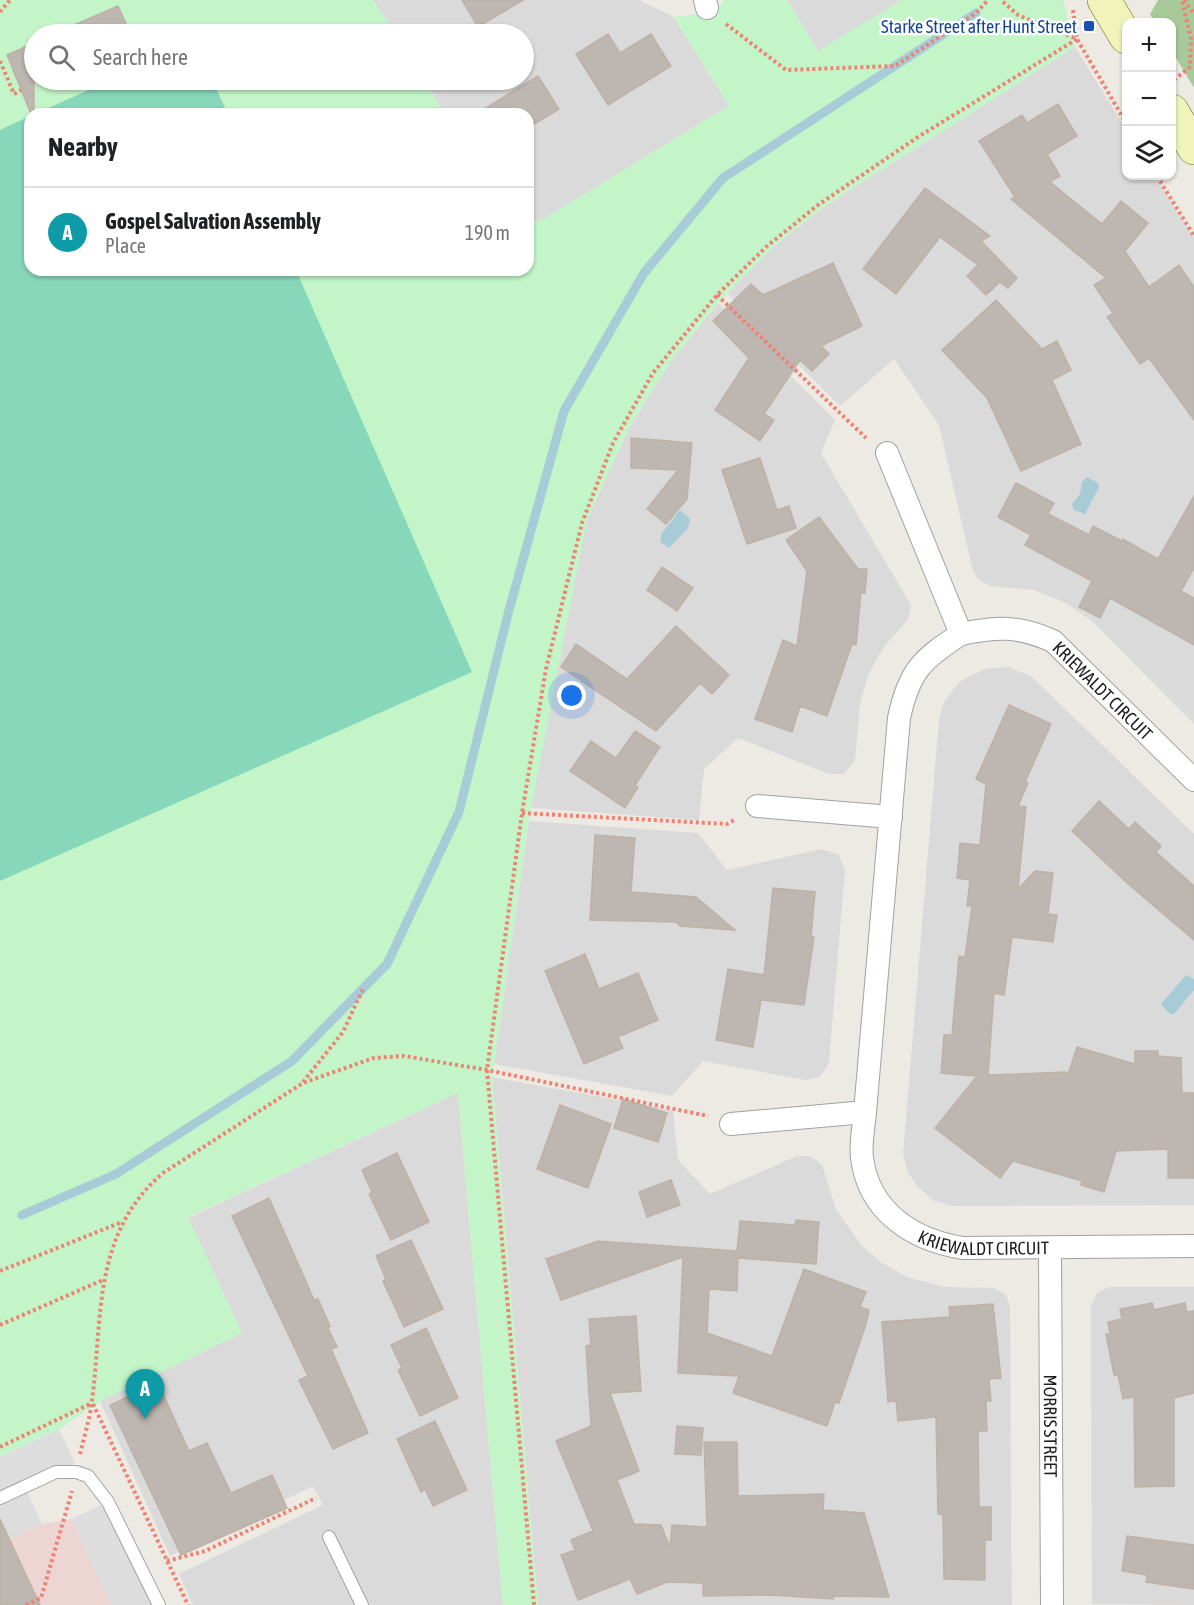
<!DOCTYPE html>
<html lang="en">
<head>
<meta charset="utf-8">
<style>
  :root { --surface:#fff; --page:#f6f6f6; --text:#202124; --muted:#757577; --line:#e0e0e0; --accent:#d93025 }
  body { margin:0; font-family:"Asap Condensed",sans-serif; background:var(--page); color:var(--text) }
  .controls { position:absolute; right:18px; top:18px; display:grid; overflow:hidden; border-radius:12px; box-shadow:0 2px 4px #0004 }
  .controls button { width:54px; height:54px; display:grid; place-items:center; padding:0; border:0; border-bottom:2px solid var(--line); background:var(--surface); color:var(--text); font:30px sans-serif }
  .you { position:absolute; left:572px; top:696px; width:21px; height:21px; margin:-15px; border:4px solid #fff; border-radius:50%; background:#1a73e8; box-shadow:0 0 0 9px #1a73e833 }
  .badge { display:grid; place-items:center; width:39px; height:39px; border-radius:50%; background:var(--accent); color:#fff; font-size:20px; font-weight:700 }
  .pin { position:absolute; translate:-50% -50px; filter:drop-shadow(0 2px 3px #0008) }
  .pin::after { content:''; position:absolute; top:32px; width:21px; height:18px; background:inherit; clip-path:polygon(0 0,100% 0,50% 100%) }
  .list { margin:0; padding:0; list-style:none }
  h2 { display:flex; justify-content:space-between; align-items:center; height:78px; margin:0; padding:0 24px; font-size:26px }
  h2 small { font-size:20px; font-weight:400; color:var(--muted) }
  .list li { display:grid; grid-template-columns:39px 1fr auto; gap:18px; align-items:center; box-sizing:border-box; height:90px; padding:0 24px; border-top:2px solid var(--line) }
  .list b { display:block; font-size:22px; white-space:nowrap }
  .list p { margin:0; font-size:20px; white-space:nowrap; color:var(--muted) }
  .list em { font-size:20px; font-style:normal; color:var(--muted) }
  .icon { flex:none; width:33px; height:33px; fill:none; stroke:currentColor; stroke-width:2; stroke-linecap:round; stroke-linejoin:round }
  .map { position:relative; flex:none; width:1194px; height:1605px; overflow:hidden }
  .search { position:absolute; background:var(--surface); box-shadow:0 2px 4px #0004; left:24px; top:24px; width:510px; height:66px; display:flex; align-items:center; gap:15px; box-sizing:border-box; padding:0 21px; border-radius:33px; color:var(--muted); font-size:22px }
  .panel { position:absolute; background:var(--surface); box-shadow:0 2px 4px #0004; left:24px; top:108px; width:510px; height:168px; border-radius:18px }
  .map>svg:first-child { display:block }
</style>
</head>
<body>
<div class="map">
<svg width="1194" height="1605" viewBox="0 0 1194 1605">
  <rect width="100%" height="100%" fill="#edeae4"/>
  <!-- residential -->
  <path fill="#dbdada" d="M373,0H639L674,17L729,106L542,220L528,223V114H445L423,80H524V34H395Z
    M787,0H902L818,52Z
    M1075,47L1126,129V176H1155L1194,238V724L1094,623L1068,604L1034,590L990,586L979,580L973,571L939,425L894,359L840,406L727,293L775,245L825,206Z
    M718,303L835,420L821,453L911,605L908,619L884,647L868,675L860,704L855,760L844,774H829L738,738L704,769L699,820L531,808L566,590L587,520L629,428L671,361Z
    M1008,667L1031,676L1194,834V1205L951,1206L933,1200L918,1187L908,1173L903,1154L939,719L944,702L960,681L984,669Z
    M529,821L698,833L727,870L822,849L839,855L845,870L829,1063L820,1077L806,1080L703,1061L672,1096L494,1064Z
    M492,1077L673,1110L678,1160L710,1194L797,1156H811L822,1165L836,1209L861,1245L882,1263L907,1277L945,1287L994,1288L1006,1295L1010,1307L1012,1605H538Z
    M458,1093L503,1605H193L179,1574L323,1505L313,1486L170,1556L100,1401L242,1333L188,1218Z
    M1109,1287H1194V1605L1092,1604L1091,1306L1097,1293Z"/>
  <!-- commercial -->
  <path fill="#edd5d4" d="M71,1519L111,1605H0V1544L42,1524Z"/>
  <!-- forest -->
  <path fill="#a8ca9b" d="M1158,0H1194V88L1172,51V22H1155L1150,14Z"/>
  <!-- park -->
  <path fill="#c3f5c8" d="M0,0H373L395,34H34V80H423L445,114H30V270H528V223L542,220L729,106L674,17L692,15L722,5L723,0H787L818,51L902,0H1063L1075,47L825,206L775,245L718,303L671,361L629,428L587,520L531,808L492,1077L538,1605H503L458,1093L188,1217L242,1333L101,1401L59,1429L0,1457Z"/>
  <!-- pitch -->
  <path fill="#87d7ba" d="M111,80H212L228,114H35Z
    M30,116V270H296L472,672L0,881V130Z"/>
  <!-- parking -->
  <path fill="#ddd" d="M59,1429L75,1463L25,1487L42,1524L0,1544V1457Z
    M108,1502L159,1605H111L71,1519Z"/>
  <!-- water -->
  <path fill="#a7ccd8" d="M1087,477L1098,483L1099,487L1085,514L1074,510L1072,504L1080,494L1082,482Z
    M680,510L690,519L688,528L669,548L660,542L662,533Z
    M1186,975L1194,979V990L1174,1014H1170L1161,1004Z"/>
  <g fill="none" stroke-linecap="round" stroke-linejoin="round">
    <!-- stream -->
    <path stroke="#a7ccd8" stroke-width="9" d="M22,1215L116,1174L292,1061L387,964L459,812L508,614L564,411L644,273L723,178L976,13"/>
  </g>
  <!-- building -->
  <path fill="#beb6b0" stroke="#beb2a7" stroke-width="1.5" d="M462,0H523L478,27Z
    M118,6L131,34H53Z
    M608,34L620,53L651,34L671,66L608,105L576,54Z
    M34,43V114H31L7,55Z
    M538,76L559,109L528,128V114H476Z
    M1058,104L1077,136L1047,154L1060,176L1050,182L1102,224L1121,201L1148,223L1125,251L1149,287L1179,265L1194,287V420L1149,358L1140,364L1107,317L1113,313L1094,285L1106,278L1011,199L1015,197L979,141L1022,115L1027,123Z
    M925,188L990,236L981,241L1017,278L1008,288L1000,282L986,295L967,276L978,265L940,237L896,294L863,269Z
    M833,263L862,326L821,346L829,354L812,371L800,360L764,414L774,420L760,441L715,410L749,358L713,321L751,284L763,295Z
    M996,300L1042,349L1057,341L1071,370L1052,380L1081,444L1021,471L987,398L942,350Z
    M631,438L692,443L687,499L666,524L647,509L678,470L631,468Z
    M760,458L777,510L789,506L796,528L747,544L722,470Z
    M1016,483L1054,503L1048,514L1089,535L1093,526L1122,541L1123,539L1158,559L1194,496V568L1181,591L1194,598V645L1110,598L1100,618L1079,607L1092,581L1025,545L1031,535L998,517Z
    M819,517L858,569H867L865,593H861L856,645L852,644L827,716L800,706L792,732L755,719L783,640L797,646L807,571L786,540Z
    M662,567L693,588L677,611L647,590Z
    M676,626L729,675L712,694L700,683L656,731L561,667L576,644L627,679Z
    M1009,705L1051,724L1025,782L1028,783L1018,806L1026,807L1018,889L1035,871L1053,873L1048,914L1057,915L1053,942L1012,937L1004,995L994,993L988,1075L1069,1072L1077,1047L1135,1064V1051H1158V1056L1181,1058L1182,1093H1194V1178H1168V1149L1116,1151L1104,1192L1081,1185L1082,1181L1013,1161L1000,1178L935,1128L977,1076L941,1073L944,1035H952L959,956L965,957L972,906H967L970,880L957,878L960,843L980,845L986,784L976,779Z
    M635,731L660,747L635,785L638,787L625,808L570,771L591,741L616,758Z
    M1099,801L1129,829L1135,822L1161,846L1156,852L1194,886V940L1127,883L1072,831Z
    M595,835L635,838L631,892L696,897L735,930L680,926L676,922L590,920Z
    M773,888L815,892L811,937H814L804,1005L761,1000L753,1047L716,1040L728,969L764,975Z
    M585,954L599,989L638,973L658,1020L618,1037L623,1048L584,1064L545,971Z
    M623,1099L667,1113L658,1142L614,1128Z
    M560,1105L611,1124L588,1188L537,1169Z
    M397,1153L429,1222L391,1240L369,1194L372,1192L362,1170Z
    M671,1180L680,1205L647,1217L639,1192Z
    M269,1198L314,1300L318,1299L330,1326L328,1328L337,1347L331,1349L368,1433L333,1449L299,1380L308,1376L232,1216Z
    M796,1220L819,1222L816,1264L738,1258L737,1291L709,1289L707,1333L772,1356L804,1269L866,1292L860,1307L869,1310L866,1324L839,1403L835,1402L827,1426L733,1393L739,1376L678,1373L683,1257L561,1300L546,1259L598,1241L737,1251L740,1221L795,1225Z
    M411,1240L443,1309L404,1327L383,1281L386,1279L376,1256Z
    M1152,1303L1154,1310L1185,1303L1187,1312L1194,1311V1393L1174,1398V1486L1135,1487L1134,1397L1123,1399L1118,1375H1114L1106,1334H1110L1108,1322L1122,1319L1120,1309Z
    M993,1304L1001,1378L989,1379L991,1401H986L987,1431H978L979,1507H991V1540H985V1580L944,1579L943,1515L938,1514L936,1417L898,1421L896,1401L888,1402L882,1322L950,1317L949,1307Z
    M636,1316L641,1391L610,1393L639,1471L617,1480L634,1524L661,1525L670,1547L672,1525L707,1527L704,1442H737L738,1496L824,1494L823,1510L864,1513L889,1597L833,1596V1599L771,1595L703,1596V1583L667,1582L637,1594L630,1579L578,1600L561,1555L575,1550L571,1540L593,1531L556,1441L591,1426L586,1346L590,1345L591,1348L589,1319Z
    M426,1328L458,1398L420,1416L398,1370L402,1368L391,1345Z
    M158,1383L189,1451L207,1443L231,1493L272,1475L287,1508L181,1555L110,1405Z
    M435,1421L467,1490L433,1506L425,1489L421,1492L397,1439Z
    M677,1426L703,1428L701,1455L675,1454Z
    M0,1519L40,1605H0Z
    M1127,1536L1194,1545V1589L1146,1582L1147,1575L1122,1571Z"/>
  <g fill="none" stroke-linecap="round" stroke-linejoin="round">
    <defs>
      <path id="lane" d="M0,1498L56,1472H76L88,1476L108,1502L159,1605
        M329,1537L362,1605"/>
      <g id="street">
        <path d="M705,0L707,8"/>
        <path id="s1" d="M887,453L961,634C999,626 1018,626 1053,641L1194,780"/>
        <path d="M757,806L891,817"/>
        <path id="s2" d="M865,1112C864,1126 860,1143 862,1158C869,1212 913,1240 963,1248L1194,1246"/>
        <path d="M731,1124L865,1112L899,718C909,671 922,659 961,634"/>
        <path id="s3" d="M1050,1248L1052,1605"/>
      </g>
      <path id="secondary" d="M1104,0L1126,37
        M1172,111L1194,148"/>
    </defs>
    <!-- lane casing -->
    <use href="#lane" stroke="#a1a1a1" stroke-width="14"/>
    <!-- street casing -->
    <use href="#street" stroke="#a1a1a1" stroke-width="24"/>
    <!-- secondary casing -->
    <use href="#secondary" stroke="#5e6b0d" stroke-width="34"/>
    <!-- path -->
    <path stroke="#ef8373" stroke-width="4" stroke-dasharray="3 3" stroke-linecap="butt" d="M1184,0L1194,14
      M1073,10L1077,39L1126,123
      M0,12L10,0
      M726,24L786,70L895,66L976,13L988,0
      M0,61L14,94L21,90
      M1174,80L1190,67L1191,39L1182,0
      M1157,176L1194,236
      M717,295L866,438
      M522,813L727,824L736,819
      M303,1082L343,1032L363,989
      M0,1271L122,1222
      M0,1325L103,1280
      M93,1404L188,1605
      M0,1447L92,1403
      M80,1454C84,1437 90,1418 92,1401C103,1316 92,1234 163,1173L303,1083L374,1058L404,1056L487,1070L708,1116
      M167,1561L205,1551L316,1498
      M26,1605L41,1598L72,1491
      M534,1605L487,1070L522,813L546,669L582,523L613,443L653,373L717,295L766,247L818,205L918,137L1077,39L1018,15L1001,0"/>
    <!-- lane -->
    <use href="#lane" stroke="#fff" stroke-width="12"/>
    <!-- street -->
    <use href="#street" stroke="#fff" stroke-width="22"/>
    <!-- secondary -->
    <use href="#secondary" stroke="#f0f4bb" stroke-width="33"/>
  </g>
  <!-- markers -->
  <rect fill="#1a4fb4" stroke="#fff" stroke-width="2" x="1083" y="20" width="12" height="12" rx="3"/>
  <g text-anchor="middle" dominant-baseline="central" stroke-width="5" stroke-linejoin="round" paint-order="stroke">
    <!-- transit labels -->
    <g font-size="18" fill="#164399" stroke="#fff" text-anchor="end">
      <text x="1077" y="26">Starke Street after Hunt Street</text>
    </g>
    <!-- street labels -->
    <g font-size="18" fill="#1d1d1d" stroke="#fff">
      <text stroke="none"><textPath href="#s1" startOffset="360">KRIEWALDT CIRCUIT</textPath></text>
      <text stroke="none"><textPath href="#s2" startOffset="212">KRIEWALDT CIRCUIT</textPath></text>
      <text stroke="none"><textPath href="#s3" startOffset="178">MORRIS STREET</textPath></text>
    </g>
  </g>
</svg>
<div class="controls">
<button>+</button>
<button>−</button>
<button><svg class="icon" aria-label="layers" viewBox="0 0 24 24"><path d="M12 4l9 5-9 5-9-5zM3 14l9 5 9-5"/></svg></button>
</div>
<div class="you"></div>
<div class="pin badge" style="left:145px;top:1419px;background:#0f9aa8">A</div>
<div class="search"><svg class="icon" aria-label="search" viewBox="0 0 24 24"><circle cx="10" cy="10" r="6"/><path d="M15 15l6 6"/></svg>Search here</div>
<section class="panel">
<h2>Nearby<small></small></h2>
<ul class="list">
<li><span class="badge" style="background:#0f9aa8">A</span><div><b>Gospel Salvation Assembly</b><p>Place</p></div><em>190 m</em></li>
</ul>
</section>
</div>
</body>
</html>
